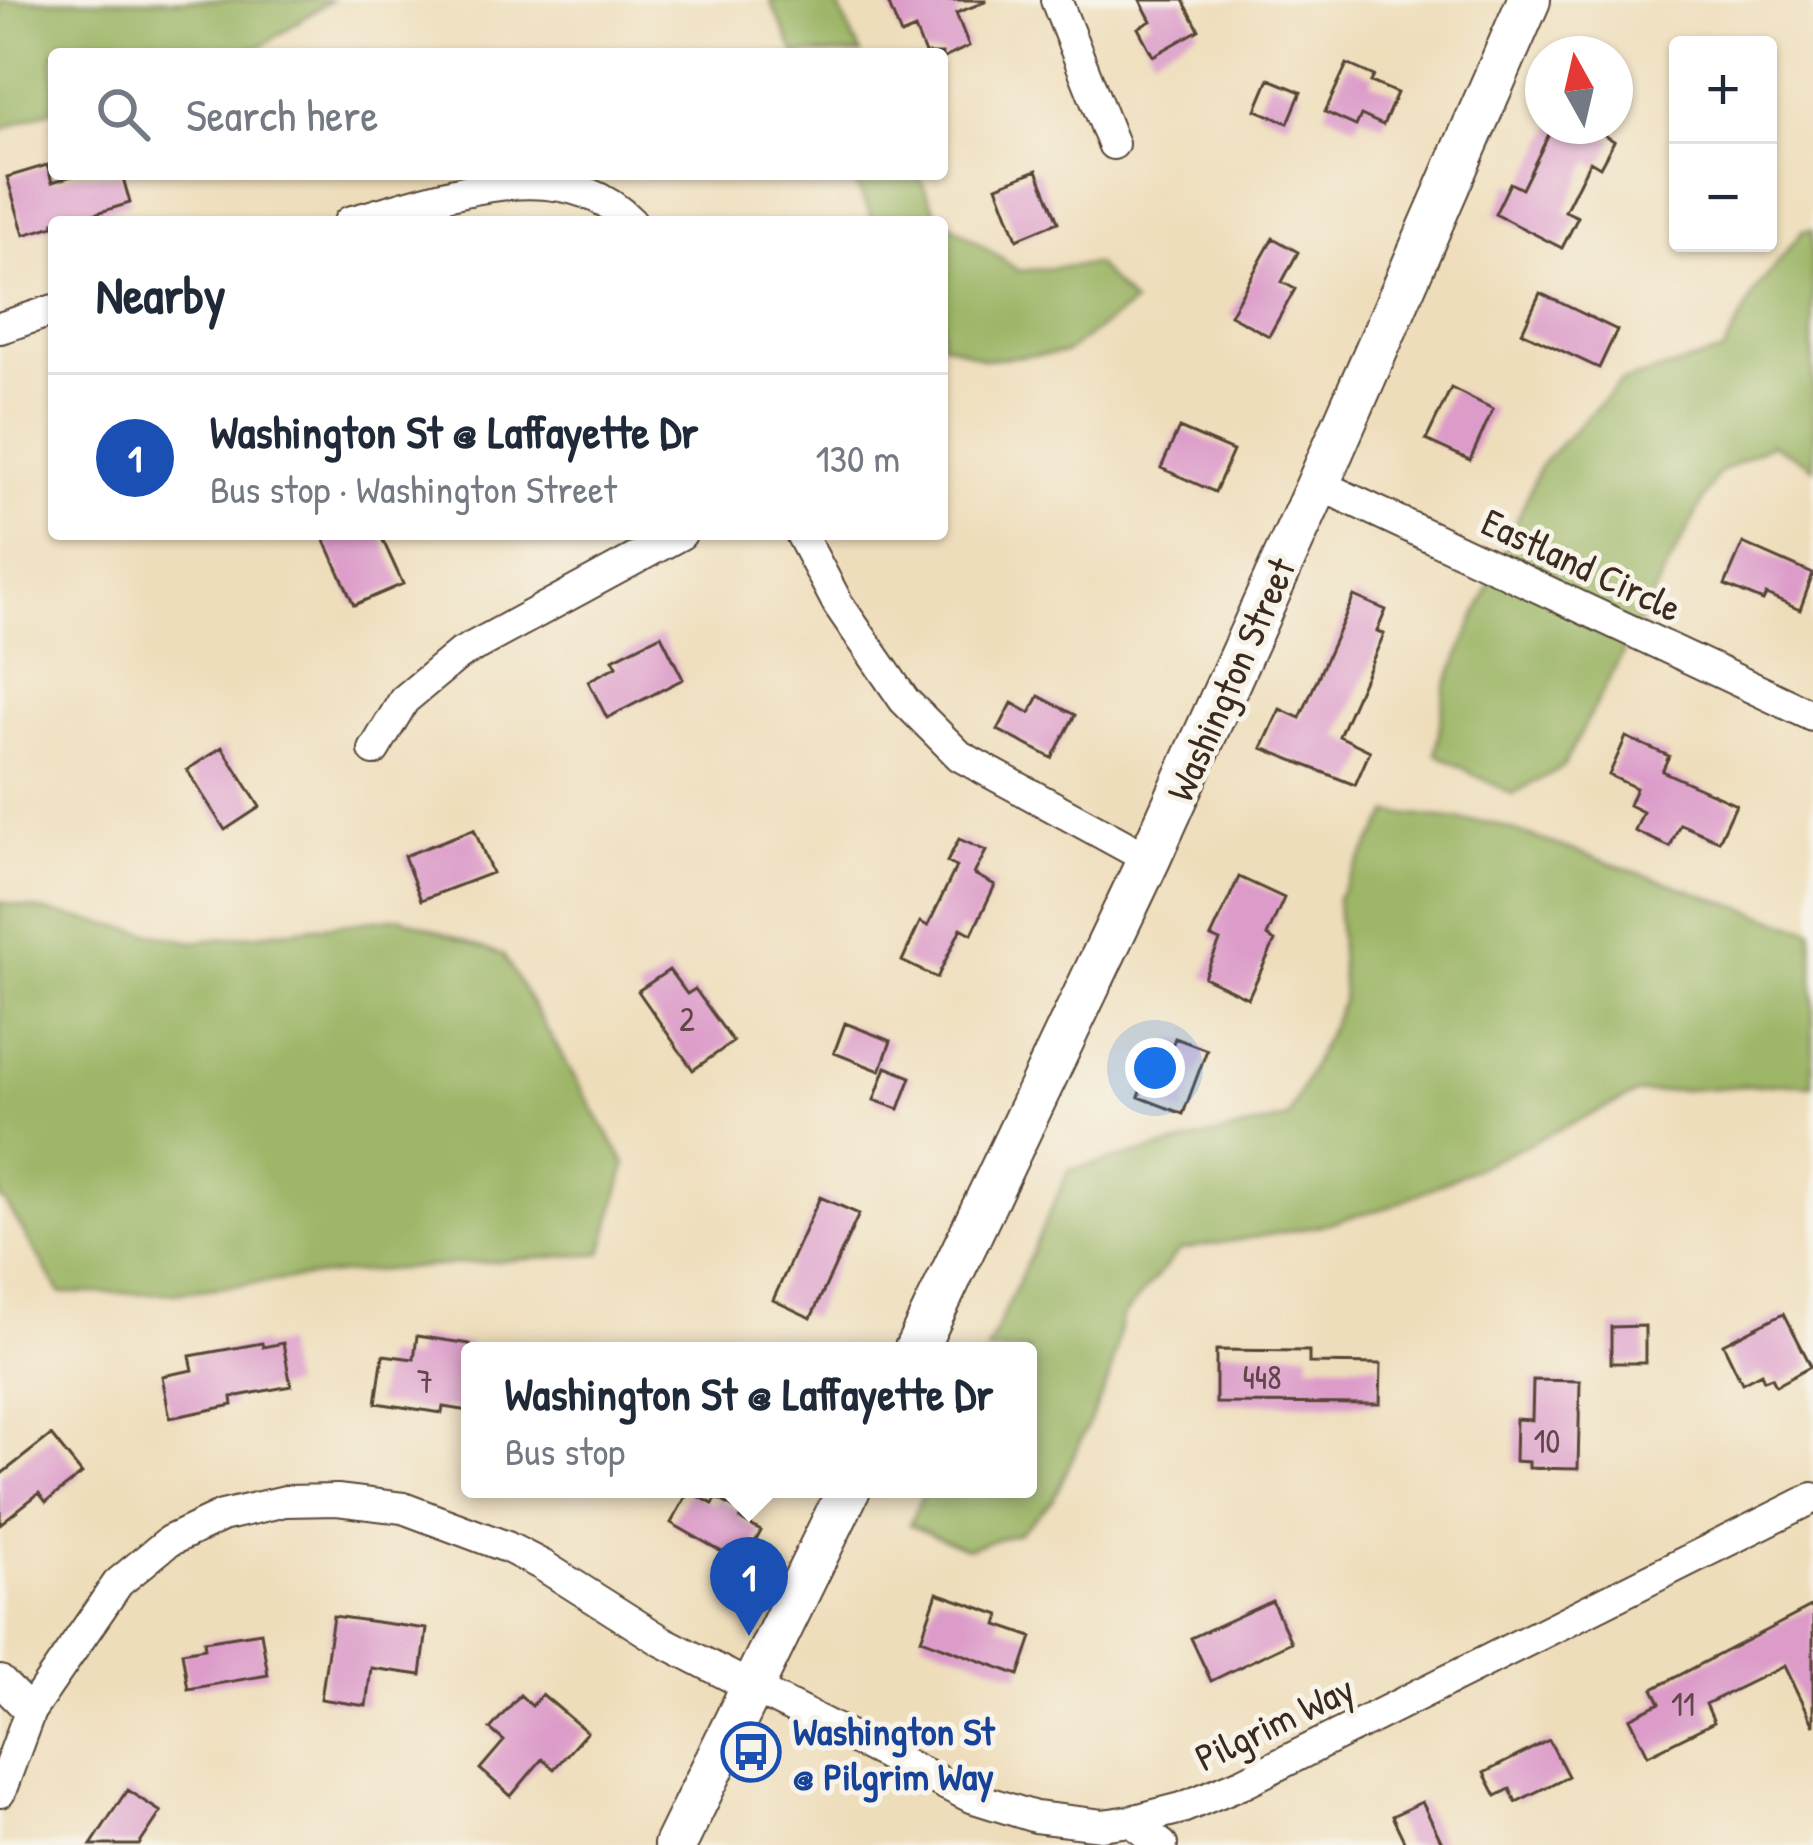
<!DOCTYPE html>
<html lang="en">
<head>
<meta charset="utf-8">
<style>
  :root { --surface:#fff; --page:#f2f2f3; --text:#1f2937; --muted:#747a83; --line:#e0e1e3; --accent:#0b8043 }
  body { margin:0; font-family:"Patrick Hand",sans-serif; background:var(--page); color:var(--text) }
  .controls { position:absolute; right:36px; top:36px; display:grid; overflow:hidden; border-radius:12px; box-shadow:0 3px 9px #0004 }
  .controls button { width:108px; height:108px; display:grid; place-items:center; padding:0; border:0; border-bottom:3px solid var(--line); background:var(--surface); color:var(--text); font:60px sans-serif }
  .compass { position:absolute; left:1525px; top:36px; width:108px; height:108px; border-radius:50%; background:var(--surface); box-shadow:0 3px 9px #0004; rotate:352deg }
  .you { position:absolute; left:1155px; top:1068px; width:42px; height:42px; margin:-30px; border:9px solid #fff; border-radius:50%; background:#1a73e8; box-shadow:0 0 0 18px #1a73e833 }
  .badge { display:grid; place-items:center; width:78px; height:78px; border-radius:50%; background:var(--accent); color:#fff; font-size:39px; font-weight:700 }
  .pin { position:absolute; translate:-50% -99px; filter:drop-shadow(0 3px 6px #0008) }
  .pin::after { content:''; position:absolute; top:63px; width:42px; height:36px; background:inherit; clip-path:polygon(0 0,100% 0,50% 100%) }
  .popup { position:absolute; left:461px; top:1342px; width:576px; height:156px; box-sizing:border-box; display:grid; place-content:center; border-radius:12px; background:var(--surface); filter:drop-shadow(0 3px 9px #0005); font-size:39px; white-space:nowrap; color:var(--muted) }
  .popup b { font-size:45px; color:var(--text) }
  .popup::after { content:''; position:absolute; left:50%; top:100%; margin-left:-24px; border:24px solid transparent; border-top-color:var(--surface) }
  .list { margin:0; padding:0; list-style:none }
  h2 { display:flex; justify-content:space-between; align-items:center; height:156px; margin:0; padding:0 48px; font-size:51px }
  h2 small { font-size:39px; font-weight:400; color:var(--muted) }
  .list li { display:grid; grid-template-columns:78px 1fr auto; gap:36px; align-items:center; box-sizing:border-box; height:168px; padding:0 48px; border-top:3px solid var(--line) }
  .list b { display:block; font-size:45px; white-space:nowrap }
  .list p { margin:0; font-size:39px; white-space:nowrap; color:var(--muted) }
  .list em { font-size:39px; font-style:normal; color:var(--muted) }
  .icon { flex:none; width:66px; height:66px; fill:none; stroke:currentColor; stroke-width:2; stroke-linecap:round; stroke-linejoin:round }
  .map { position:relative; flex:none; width:1813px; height:1845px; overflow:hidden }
  .search { position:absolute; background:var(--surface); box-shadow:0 3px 9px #0004; left:48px; top:48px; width:900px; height:132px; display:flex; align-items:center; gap:30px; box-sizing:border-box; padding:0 42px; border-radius:12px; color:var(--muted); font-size:45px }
  .panel { position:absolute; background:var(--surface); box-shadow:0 3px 9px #0004; left:48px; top:216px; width:900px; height:324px; border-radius:12px }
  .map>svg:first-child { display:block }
</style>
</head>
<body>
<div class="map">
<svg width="1813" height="1845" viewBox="0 0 1813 1845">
  <rect width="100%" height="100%" fill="#f7f3e8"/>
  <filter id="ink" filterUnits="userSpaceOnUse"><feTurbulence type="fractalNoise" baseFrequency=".00833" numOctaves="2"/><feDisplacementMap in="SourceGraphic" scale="24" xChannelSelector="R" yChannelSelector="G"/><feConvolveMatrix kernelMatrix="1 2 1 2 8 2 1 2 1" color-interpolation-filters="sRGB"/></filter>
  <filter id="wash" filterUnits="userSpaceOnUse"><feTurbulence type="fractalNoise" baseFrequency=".004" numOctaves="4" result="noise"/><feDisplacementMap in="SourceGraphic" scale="48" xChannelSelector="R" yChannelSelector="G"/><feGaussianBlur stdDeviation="2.7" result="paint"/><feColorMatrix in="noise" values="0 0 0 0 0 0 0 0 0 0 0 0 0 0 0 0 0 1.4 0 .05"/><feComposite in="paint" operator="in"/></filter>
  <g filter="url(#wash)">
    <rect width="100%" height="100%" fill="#eeddba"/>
    <!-- forest -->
    <path fill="#9db667" stroke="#6c7042" stroke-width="3" d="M0,0H331L263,45L232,54H54V109L0,130Z
      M770,0H835L861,54H795Z
      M851,174H918L937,215L1019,271L1095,264L1133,304L1065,353L984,359L942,342V222H874Z
      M1813,229V468L1771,444L1717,474L1563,767L1512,794L1436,754L1445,689L1541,464L1621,382L1723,352L1755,292L1803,230Z
      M1390,813L1492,823L1813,932V1086L1773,1084L1638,1093L1392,1206L1313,1227L1180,1250L1122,1317L1110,1377L1053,1500L1019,1533L966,1549L909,1525L925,1489H1028V1351H987L1069,1170L1288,1118L1343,1000L1337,898Z
      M0,902L193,942L400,917L503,955L626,1165L602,1253L333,1274L173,1293H60L6,1203L0,1199Z"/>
    <g id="blocks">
      <!-- building -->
      <path fill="#dc9bc9" d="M887,0H985V2L956,13L969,46L942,59V54H925L915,29L901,35Z
        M1140,0H1183L1199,30L1153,56L1138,28L1151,21Z
        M1347,64L1374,76L1371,82L1397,93L1383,125L1361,115L1356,126L1325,112Z
        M1269,79L1301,92L1288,123L1256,110Z
        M1553,126H1608L1604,135L1614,141L1600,167L1590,161L1565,211L1578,217L1562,248L1495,214L1510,183L1522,189Z
        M47,165L52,182L78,174H122L130,203L67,222H54V226L24,235L7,177Z
        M1037,170L1058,222L1017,239L997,186Z
        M1273,238L1298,252L1282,282L1295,289L1269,336L1230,315Z
        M1540,293L1617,330L1599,368L1522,332Z
        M1451,388L1493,409L1470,460L1426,440Z
        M1179,428L1233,451L1215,492L1161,468Z
        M322,534H380L403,584L354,605Z
        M1743,543L1813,574L1800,610L1766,595L1763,601L1725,585Z
        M1354,596L1386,610L1377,631L1384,634L1339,736L1370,751L1355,785L1262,748L1280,709L1300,718Z
        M661,635L683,679L607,718L588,681L617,666L613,659Z
        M1039,696L1075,715L1052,758L998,730L1012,703L1030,713Z
        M1626,737L1669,756L1662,771L1736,804L1719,841L1680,824L1670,847L1635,831L1643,812L1629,805L1636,788L1609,775Z
        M222,747L260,807L225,830L187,770Z
        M474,829L492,873L421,900L404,856Z
        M959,839L986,851L974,874L995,885L972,934L961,928L937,978L902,961L920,922L928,926L956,867L947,862Z
        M1239,877L1284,898L1267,936L1275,941L1248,998L1204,977L1220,941L1211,937Z
        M669,970L687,994L695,989L733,1042L693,1070L638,991Z
        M845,1023L891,1041L880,1071L834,1053Z
        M1175,1038L1207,1050L1183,1114L1139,1097L1155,1055L1167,1059Z
        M886,1067L911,1077L899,1109L874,1100Z
        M820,1197L859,1214L811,1318L773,1300Z
        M1784,1313L1811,1366L1776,1385L1772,1377L1764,1380L1761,1373L1742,1383L1723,1344Z
        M1645,1326V1363H1611V1327Z
        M417,1336L470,1344V1411L443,1407L442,1413L376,1403L383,1355L414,1359Z
        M262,1343L263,1347L283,1343L291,1386L232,1397L233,1405L170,1418L162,1376L193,1370L190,1356Z
        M1216,1350L1309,1351V1363L1381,1364L1380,1404L1216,1403Z
        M1533,1380L1580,1381L1578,1469L1529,1468V1462L1515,1461L1516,1419L1532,1420Z
        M51,1435L82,1474L46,1502L39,1493L0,1524V1475Z
        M689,1491L713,1504L717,1498L743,1513L740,1519L761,1531L743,1564L671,1523Z
        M937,1593L1000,1615L997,1625L1032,1637L1019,1675L921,1639Z
        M1272,1601L1291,1642L1211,1681L1191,1638Z
        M1813,1606V1726L1784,1666L1706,1704L1714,1722L1648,1755L1630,1718L1660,1703L1653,1689Z
        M333,1616L427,1629L421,1675L371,1668L366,1706L321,1699Z
        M261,1632L268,1675L188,1689L182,1652L205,1648L204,1641Z
        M542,1694L587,1732L554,1769L542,1759L511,1796L480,1769L504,1741L490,1729L520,1695L532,1706Z
        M1549,1740L1568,1776L1516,1802L1510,1789L1496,1796L1484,1773Z
        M127,1790L161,1812L139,1845H91Z
        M1422,1802L1443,1845H1406L1392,1816Z"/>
    </g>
  </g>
  <g filter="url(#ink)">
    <use href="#blocks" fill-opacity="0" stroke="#564535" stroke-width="3"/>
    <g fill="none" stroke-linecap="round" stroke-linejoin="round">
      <defs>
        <path id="minor" d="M1056,0L1113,144
          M349,222C435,200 558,147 631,222
          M0,328L54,310
          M1318,484L1813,716
          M801,534L838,604L904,700L960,756L1149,859
          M374,750L404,700L458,655L681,534
          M0,1681L30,1711
          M0,1792L30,1711L118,1583L169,1541L222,1516L285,1501L337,1500L403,1508L507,1547L542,1565L662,1641L751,1687L971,1797L1035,1817L1102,1825L1131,1821L1182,1808L1244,1782L1813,1498
          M1131,1821L1162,1845"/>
        <path id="secondary" d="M915,1351L1149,859L1318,484L1529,0
          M675,1845L849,1489"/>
      </defs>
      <!-- minor casing -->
      <use href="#minor" stroke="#564535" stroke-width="34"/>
      <!-- secondary casing -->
      <use href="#secondary" stroke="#564535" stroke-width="46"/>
      <!-- minor -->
      <use href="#minor" stroke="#fff" stroke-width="30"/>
      <!-- secondary -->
      <use href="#secondary" stroke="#fff" stroke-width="42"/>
    </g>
  </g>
  <!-- icons -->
  <defs>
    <symbol id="bus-ring" viewBox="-11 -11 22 22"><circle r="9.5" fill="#f7f3e8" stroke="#1a4fb4" stroke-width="1.5"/><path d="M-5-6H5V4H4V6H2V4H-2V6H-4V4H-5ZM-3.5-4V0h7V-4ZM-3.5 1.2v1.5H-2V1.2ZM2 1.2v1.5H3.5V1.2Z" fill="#1a4fb4"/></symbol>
  </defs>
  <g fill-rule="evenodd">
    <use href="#bus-ring" x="718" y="1719" width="66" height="66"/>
  </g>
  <g text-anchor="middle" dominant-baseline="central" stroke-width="10" stroke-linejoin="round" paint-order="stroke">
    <!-- number labels -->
    <g font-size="33" fill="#634649">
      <text x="687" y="1019">2</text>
      <text x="1262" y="1377">448</text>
      <text x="425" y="1381">7</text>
      <text x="1547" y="1441">10</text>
      <text x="1683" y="1704">11</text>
    </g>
    <!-- street labels -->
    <g font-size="39" fill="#3b2a1e" stroke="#f7f3e8">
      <text transform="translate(1582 564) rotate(25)">Eastland Circle</text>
      <text transform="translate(1230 679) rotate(-66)">Washington Street</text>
      <text transform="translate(1274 1722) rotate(-26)">Pilgrim Way</text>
    </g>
    <!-- transit labels -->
    <g font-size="39" font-weight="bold" fill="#164399" stroke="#f7f3e8" text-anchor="start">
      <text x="793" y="1730">Washington St<tspan x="793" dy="45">@ Pilgrim Way</tspan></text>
    </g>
  </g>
</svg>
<div class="controls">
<button>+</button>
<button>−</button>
</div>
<svg class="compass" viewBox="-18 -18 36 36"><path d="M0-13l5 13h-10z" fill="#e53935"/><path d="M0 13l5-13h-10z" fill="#747a83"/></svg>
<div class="you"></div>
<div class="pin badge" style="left:749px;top:1636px;background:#1a4fb4">1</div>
<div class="popup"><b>Washington St @ Laffayette Dr</b>Bus stop</div>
<div class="search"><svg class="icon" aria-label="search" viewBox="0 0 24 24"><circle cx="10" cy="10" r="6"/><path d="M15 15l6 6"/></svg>Search here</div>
<section class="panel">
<h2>Nearby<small></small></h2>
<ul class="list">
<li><span class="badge" style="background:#1a4fb4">1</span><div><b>Washington St @ Laffayette Dr</b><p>Bus stop · Washington Street</p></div><em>130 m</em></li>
</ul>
</section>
</div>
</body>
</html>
